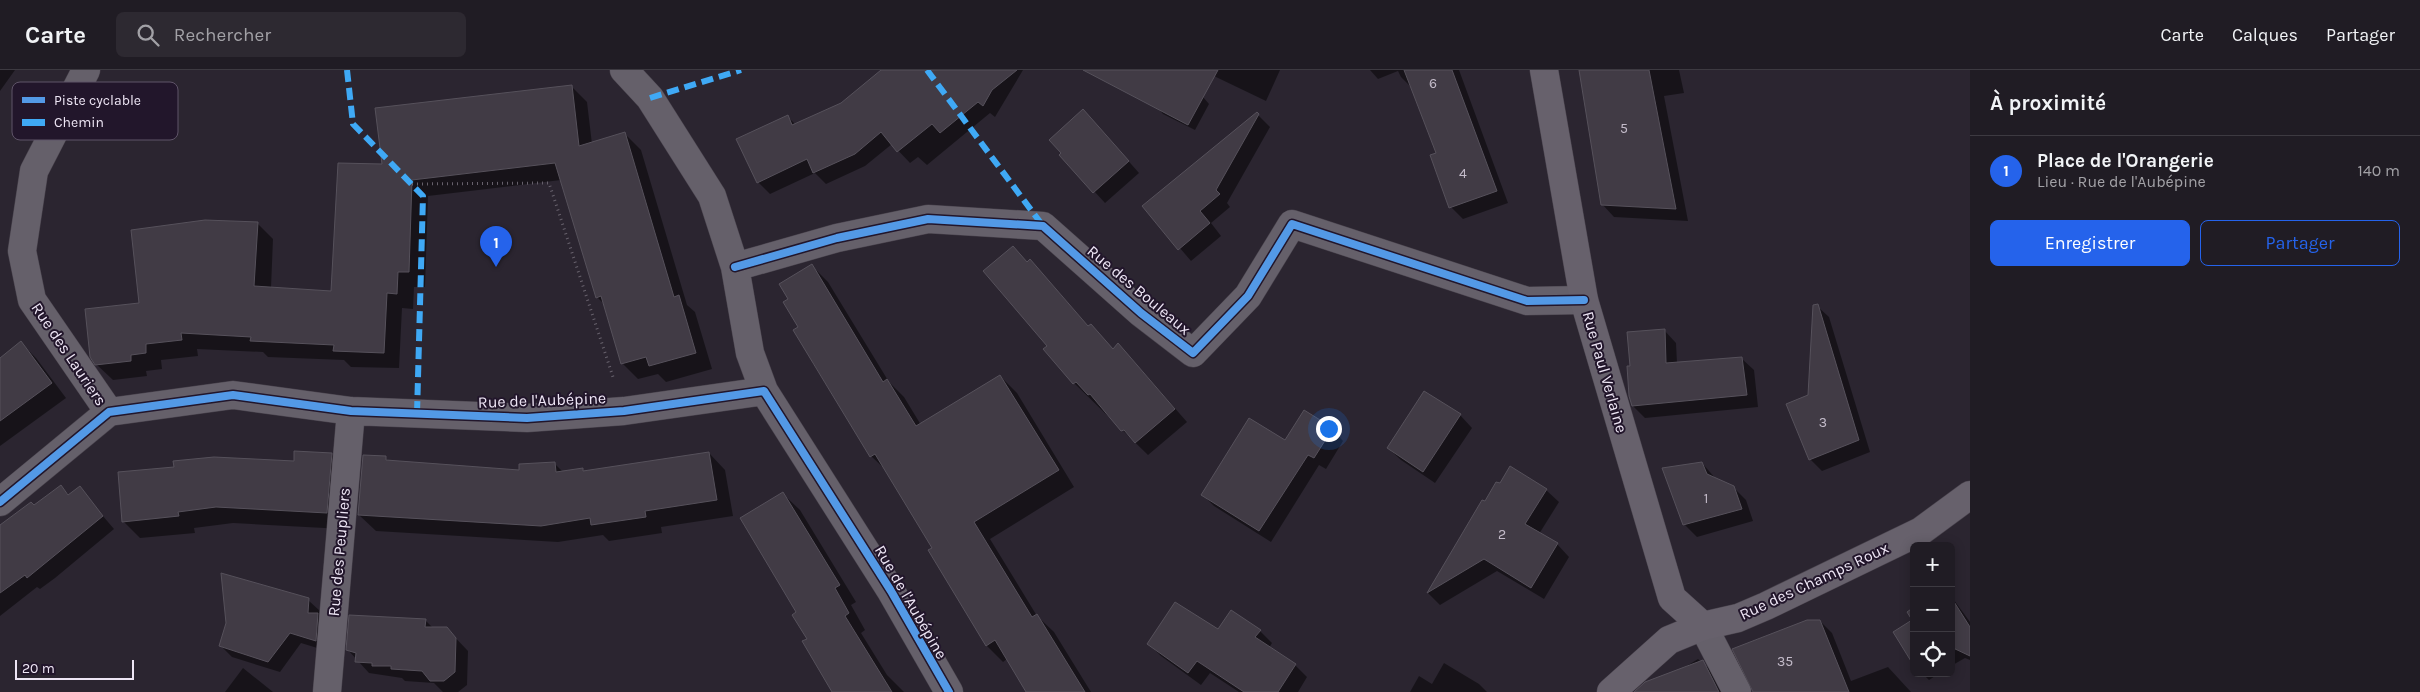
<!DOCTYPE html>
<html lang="fr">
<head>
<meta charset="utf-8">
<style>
  :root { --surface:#201c24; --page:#2d2931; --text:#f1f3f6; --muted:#a2a1a6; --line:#3d3a41; --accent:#2563eb }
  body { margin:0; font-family:Karla,sans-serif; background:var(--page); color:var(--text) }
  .controls { position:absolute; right:15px; bottom:15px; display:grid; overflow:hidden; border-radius:8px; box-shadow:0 2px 12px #0003 }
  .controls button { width:45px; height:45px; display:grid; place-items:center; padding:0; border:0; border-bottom:1px solid var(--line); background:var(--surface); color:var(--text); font:25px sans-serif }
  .scale { position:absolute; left:15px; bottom:12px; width:119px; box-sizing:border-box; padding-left:5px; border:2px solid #eee6f5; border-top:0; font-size:14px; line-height:18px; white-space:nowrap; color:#eee6f5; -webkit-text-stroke:4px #22162b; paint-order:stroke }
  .you { position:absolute; left:1328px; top:358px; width:18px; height:18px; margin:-12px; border:4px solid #fff; border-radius:50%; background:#1a73e8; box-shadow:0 0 0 8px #1a73e833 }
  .badge { display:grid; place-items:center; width:32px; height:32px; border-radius:50%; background:var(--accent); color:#fff; font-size:16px; font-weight:700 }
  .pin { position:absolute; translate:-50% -41px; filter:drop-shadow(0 1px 2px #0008) }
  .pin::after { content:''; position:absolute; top:26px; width:18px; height:15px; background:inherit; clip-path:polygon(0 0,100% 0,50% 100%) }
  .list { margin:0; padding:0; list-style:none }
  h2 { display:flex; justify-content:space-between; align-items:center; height:65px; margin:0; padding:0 20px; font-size:21px }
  h2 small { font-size:16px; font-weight:400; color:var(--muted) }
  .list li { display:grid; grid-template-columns:32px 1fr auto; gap:15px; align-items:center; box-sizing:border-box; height:70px; padding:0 20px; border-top:1px solid var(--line) }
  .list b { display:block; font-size:19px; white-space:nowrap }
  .list p { margin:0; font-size:16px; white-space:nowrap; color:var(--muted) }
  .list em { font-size:16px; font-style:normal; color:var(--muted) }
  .actions { display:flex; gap:10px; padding:15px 20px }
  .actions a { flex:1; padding:11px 0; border:1px solid var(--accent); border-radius:8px; text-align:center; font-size:18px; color:var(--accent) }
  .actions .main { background:var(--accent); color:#fff }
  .icon { flex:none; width:28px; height:28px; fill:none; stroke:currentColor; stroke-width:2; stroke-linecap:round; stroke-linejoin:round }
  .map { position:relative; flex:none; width:1970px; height:622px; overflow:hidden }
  header { display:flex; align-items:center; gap:30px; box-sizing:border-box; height:70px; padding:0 25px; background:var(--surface); border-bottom:1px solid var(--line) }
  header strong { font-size:24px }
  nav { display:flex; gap:28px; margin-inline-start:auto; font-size:18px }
  .search { width:350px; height:45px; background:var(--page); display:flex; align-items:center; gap:12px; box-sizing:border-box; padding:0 18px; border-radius:8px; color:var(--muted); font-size:19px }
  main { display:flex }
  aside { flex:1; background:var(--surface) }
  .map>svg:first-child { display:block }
</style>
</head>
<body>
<header>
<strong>Carte</strong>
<div class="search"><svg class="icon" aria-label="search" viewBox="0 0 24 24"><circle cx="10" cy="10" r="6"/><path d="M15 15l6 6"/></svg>Rechercher</div>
<nav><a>Carte</a><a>Calques</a><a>Partager</a></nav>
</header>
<main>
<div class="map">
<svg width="1970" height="622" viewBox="0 0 1970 622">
  <rect width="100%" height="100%" fill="#2b2530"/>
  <!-- shadow -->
  <path fill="#0007" d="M0,0H15L0,21Z
    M883,0H1023L995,47L990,43L927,95L918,87L910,93L892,74L865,96L826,114L815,103L770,124L758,112L787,46L795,54L842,34Z
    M1208,0H1280L1266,31L1216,7Z
    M1370,0H1459L1508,133L1463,149L1451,137L1437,83L1413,19L1401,7L1398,1L1378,9Z
    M1580,0H1679L1684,23L1664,26L1688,151L1614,147L1602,134Z
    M571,16L587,32L592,74L625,64L641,80L687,235L695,242L712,299L666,312L658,304L638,309L622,293L605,235L597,227L561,110L428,126L425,217H414L413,239L402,238L399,298L351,297L344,290L268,287L263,282L197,279L198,286L161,290L162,299L146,301L147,306L113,310L96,294L141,234L257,153L273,169L271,218L332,222L384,96Z
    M1203,27L1209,34L1195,60L1163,44L1157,37Z
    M1257,44L1270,57L1227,133L1230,137L1211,153L1221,166L1191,191L1144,136Z
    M1094,52L1139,103L1105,133L1061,85Z
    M1028,193L1042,203L1089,257L1091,255L1113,280L1130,287L1187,352L1148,385L1074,313L1049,276Z
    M812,196L828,212L889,312L904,327L921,355L1000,306L1017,323L1074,417L990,469L1037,546L1054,562L1091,622H1028L1007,589L1003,592L986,575L933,478L888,402L871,386L812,292L814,291L790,229Z
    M1817,236L1829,247L1870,382L1822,401L1810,389Z
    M1664,260L1676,273L1677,293L1741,288L1754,300L1758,337L1645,348L1633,336Z
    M21,273L36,288L66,328L0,376V289Z
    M1460,345L1472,358L1435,413L1401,390L1388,378Z
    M1332,359L1343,371L1326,399L1319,395L1271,472L1214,436L1202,424L1286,372Z
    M709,383L725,400L733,446L661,457L662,463L609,471L603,465L558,472L376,461L359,445L385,388L389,391L520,401L554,393L563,402L582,399L585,402Z
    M331,384L348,401L343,459L233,453L194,458L195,463L140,468L123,451L295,392Z
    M1702,393L1716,409L1733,417L1746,430L1753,451L1697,467L1684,454Z
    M1501,415L1546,420L1559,432L1539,464L1557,474L1569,487L1544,529L1497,501L1440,535L1428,523L1483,432L1486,433Z
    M61,417L69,425L79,418L114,459L55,508L40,519L37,517L0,546V463Z
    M783,424L800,440L856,532L851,535L865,560L861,563L887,605L904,622H835L798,543Z
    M1951,526L1970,552V590L1965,588L1951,596Z
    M308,530L320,541L319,547L329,556L327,581L301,573L280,602L232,587L220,575Z
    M425,550L433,558L447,559L468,581L467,615L458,622H443L434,613L405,611L402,608L369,603L348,580Z
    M1820,551L1832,563L1851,611L1888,597L1911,622H1766Z
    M1219,560L1260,561L1272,573L1269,578L1295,595L1307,607L1298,622H1239L1210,603L1201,615L1161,586L1149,574Z
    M1698,589L1713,602L1723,622H1645Z
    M1444,593L1479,614L1487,622H1410L1419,606L1432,614Z
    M243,598L273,622H225Z
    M1922,603H1940L1929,610Z"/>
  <!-- building -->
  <path fill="#413b45" stroke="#56515b" d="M881,0H1017L992,20L983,36L978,32L940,63L932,54L897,82L881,62L855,84L813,103L807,89L757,113L736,69L788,45L792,55L841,33Z
    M1083,0H1218L1188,55Z
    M1404,0H1452L1497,121L1449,138L1430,85L1436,83Z
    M1579,0H1649L1676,139L1601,135Z
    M572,15L579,76L625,62L674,227L679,225L696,283L649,296L646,287L621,294L601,226L596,228L555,93L412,110L409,202H398L397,224L387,223L384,283L333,281L334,275L250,271L251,267L181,263L182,270L146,274V283L131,285V291L95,295L90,287L85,239L139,233L131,160L205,150L258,152L254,216L331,221L338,93L382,94L375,38Z
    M1083,39L1129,91L1093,123L1059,85L1061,83L1049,70Z
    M1257,42L1259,44L1216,120L1220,124L1200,141L1210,153L1178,180L1142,136Z
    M1013,176L1027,192L1030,189L1088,256L1091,254L1113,279L1118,273L1175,339L1135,373L1124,360L1121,361L1090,324L1088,325L1076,312L1073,314L1043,279L1047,276L983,201Z
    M812,194L883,312L887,309L916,356L1000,305L1059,400L974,452L1032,547L1037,544L1085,622H1026L995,570L986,576L928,480L932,478L875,384L870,387L793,260L798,257L783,232L788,229L779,214Z
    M1818,234L1859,370L1809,390L1786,334L1808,325L1813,235Z
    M1665,259L1666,293L1742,287L1747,325L1632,336L1629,326L1627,296H1630L1627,262Z
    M21,271L52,313L0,351V288Z
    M1424,321L1461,344L1423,402L1387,378Z
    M1304,340L1333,358L1314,388L1308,385L1259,461L1201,425L1249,348L1285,370Z
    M294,381L332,383L327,443L216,437L178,442L179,446L122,452L118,402L174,397L173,391L214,387L294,391Z
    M709,382L717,430L645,441L646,447L591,455L590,448L541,456L358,445L363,385L386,386V390L519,400V394L555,392L556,402L583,398V401Z
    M1702,392L1707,404L1734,416L1742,439L1683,455L1662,398Z
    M1510,396L1547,419L1525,454L1558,473L1531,518L1484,489L1427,523L1482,430L1485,431L1496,412L1500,413Z
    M61,415L68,425L80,416L103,446L27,508L25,505L0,523V455L31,432L34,435Z
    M783,422L840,515L835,518L849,543L845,546L892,622H832L802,571L807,569L792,545L796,542L740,448Z
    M221,503L309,528L308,543H318L316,571L290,563L268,592L219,576L226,553Z
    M1951,527L1970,557V586L1951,577Z
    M1175,532L1218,559L1231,540L1261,560L1255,567L1296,594L1278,622H1244L1197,591L1188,603L1147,574Z
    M1914,537V596L1893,562L1912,550L1907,542Z
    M349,545L426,549L425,557H447L456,568L455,602L444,611H430L422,601L391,599V596H372V593L355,592L356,583L346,580Z
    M1807,550H1820L1849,622H1753L1732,579Z
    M1703,590L1719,622H1634L1645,612Z"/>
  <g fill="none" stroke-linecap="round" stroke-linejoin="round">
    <defs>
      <path id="street" d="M86,0L34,101L22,181L32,230L109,342
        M624,0L650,28L712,126L735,197L750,283L764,321
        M735,197L837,168L928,149L1043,156L1141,243L1193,283L1248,226L1292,154L1527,231L1584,230
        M0,432L109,342L233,325L351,341L527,348L624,341L764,321L891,521L949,622
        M1703,556L1737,622
        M327,622L351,341"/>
      <path id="secondary" d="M1544,0L1584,230L1672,528L1703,556
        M1611,622L1669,570L1703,556L1738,548L1766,536L1921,461L1970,425"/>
    </defs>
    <!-- street casing -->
    <use href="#street" stroke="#48424c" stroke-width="29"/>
    <!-- secondary casing -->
    <use href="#secondary" stroke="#48424c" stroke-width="29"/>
    <!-- path -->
    <path stroke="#67616c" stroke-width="3" stroke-dasharray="1 4" stroke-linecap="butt" d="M412,114L549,113L613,307"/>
    <!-- street -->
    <use href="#street" stroke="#65606a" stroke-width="28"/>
    <!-- secondary -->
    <use href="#secondary" stroke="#67616c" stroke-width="28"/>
    <!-- quiet -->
    <path stroke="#3fa9f5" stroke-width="6" stroke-dasharray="12 6" stroke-linecap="butt" d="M347,0L353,54L423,126L417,344
      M927,0L1043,156
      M650,28L741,0"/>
    <defs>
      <path id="cycleway" d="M735,197L837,168L928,149L1043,156L1141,243L1193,283L1248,226L1292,154L1527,231L1584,230
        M0,432L109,342L233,325L351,341L527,348L624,341L764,321L891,521L949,622"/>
    </defs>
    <!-- cycleway casing -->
    <use href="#cycleway" stroke="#22162b" stroke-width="11"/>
    <!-- cycleway -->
    <use href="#cycleway" stroke="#5399e6" stroke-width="8"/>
  </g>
  <g text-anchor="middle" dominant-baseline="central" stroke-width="4" stroke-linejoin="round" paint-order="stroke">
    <!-- number labels -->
    <g font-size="14" fill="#c3bbc9">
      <text x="1433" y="13">6</text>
      <text x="1624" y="58">5</text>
      <text x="1463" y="103">4</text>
      <text x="1823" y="352">3</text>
      <text x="1706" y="428">1</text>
      <text x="1502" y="464">2</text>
      <text x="1785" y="591">35</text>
    </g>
    <!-- street labels -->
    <g font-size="16" fill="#eee6f5" stroke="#22162b">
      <text transform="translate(1139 220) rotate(40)">Rue des Bouleaux</text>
      <text transform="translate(69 284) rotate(56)">Rue des Lauriers</text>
      <text transform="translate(1605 302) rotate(74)">Rue Paul Verlaine</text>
      <text transform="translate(542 330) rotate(-2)">Rue de l'Aubépine</text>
      <text transform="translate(339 482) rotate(-85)">Rue des Peupliers</text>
      <text transform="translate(1814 511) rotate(-25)">Rue des Champs Roux</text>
      <text transform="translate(911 532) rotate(60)">Rue de l'Aubépine</text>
    </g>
  </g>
  <!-- legend -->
  <rect x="12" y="12" width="166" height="58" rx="8" fill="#22162b" stroke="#5f5468" stroke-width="1"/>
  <rect x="22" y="27" width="23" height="6" fill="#5399e6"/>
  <rect x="22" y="49" width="23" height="7" fill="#3fa9f5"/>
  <g font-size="14" fill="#eee6f5">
    <text x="54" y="35">Piste cyclable</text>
    <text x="54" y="57">Chemin</text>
  </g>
</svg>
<div class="controls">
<button>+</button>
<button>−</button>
<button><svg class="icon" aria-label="locate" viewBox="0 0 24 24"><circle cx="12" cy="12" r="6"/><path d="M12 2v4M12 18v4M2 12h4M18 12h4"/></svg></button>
</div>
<div class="scale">20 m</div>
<div class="you"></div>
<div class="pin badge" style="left:496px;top:197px">1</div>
</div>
<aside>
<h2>À proximité<small></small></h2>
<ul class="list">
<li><span class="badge">1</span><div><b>Place de l'Orangerie</b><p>Lieu · Rue de l'Aubépine</p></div><em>140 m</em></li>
</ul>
<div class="actions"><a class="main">Enregistrer</a><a>Partager</a></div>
</aside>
</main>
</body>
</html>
